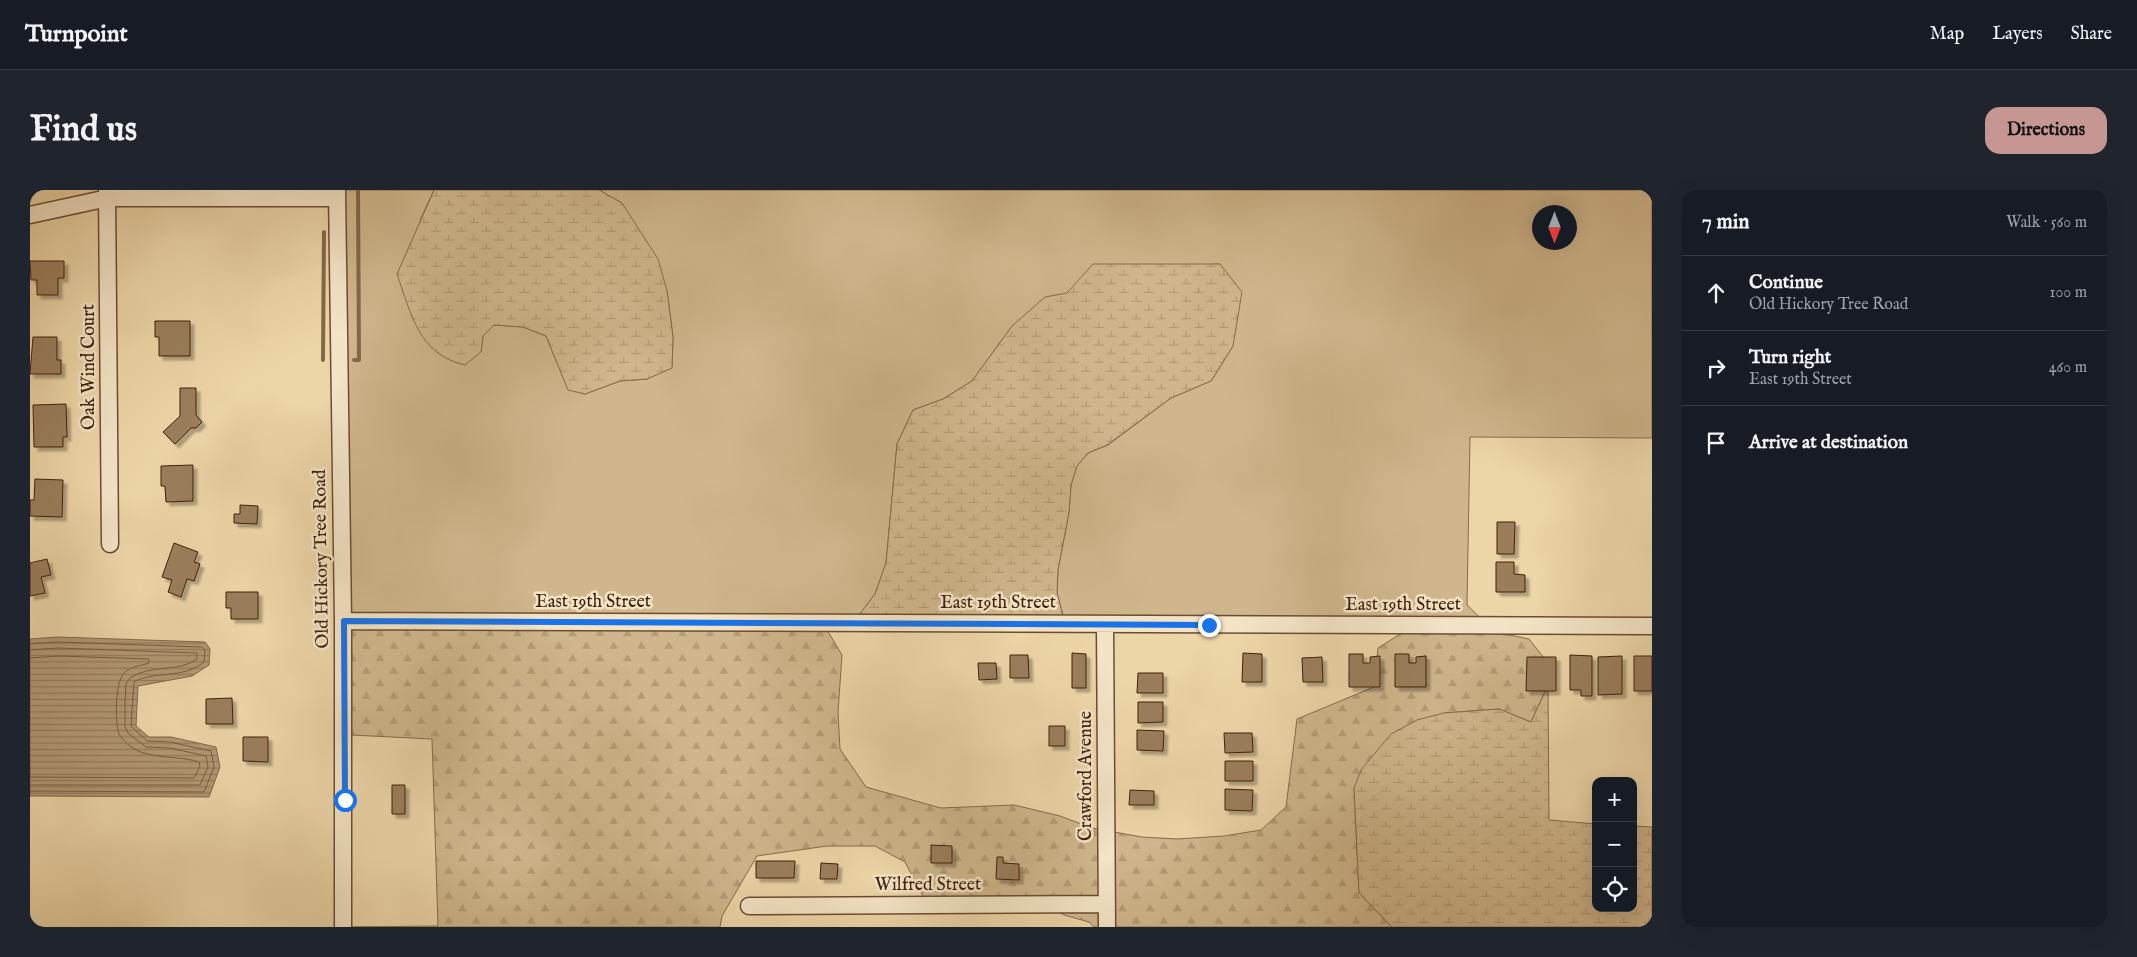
<!DOCTYPE html>
<html lang="en">
<head>
<meta charset="utf-8">
<style>
  :root { --surface:#171b24; --page:#20242c; --text:#f1f3f6; --muted:#9ea1a6; --line:#363941; --accent:#c59692 }
  body { margin:0; font-family:"IM FELL English",serif; background:var(--page); color:var(--text) }
  .controls { position:absolute; right:15px; bottom:15px; display:grid; overflow:hidden; border-radius:10px; box-shadow:0 5px 20px #0002 }
  .controls button { width:45px; height:45px; display:grid; place-items:center; padding:0; border:0; border-bottom:1px solid var(--line); background:var(--surface); color:var(--text); font:25px sans-serif }
  .compass { position:absolute; left:1502px; top:15px; width:45px; height:45px; border-radius:50%; background:var(--surface); box-shadow:0 5px 20px #0002; rotate:180deg }
  .stop { position:absolute; width:15px; height:15px; margin:-11px; border:4px solid #1a73e8; border-radius:50%; background:#fff }
  .stop.end { background:#1a73e8; border-color:#fff; box-shadow:0 1px 5px #0008 }
  .list { margin:0; padding:0; list-style:none }
  h2 { display:flex; justify-content:space-between; align-items:center; height:65px; margin:0; padding:0 20px; font-size:21px }
  h2 small { font-size:16px; font-weight:400; color:var(--muted) }
  .list li { display:grid; grid-template-columns:32px 1fr auto; gap:15px; align-items:center; box-sizing:border-box; height:75px; padding:0 20px; border-top:1px solid var(--line) }
  .list b { display:block; font-size:19px; white-space:nowrap }
  .list p { margin:0; font-size:16px; white-space:nowrap; color:var(--muted) }
  .list em { font-size:16px; font-style:normal; color:var(--muted) }
  .icon { flex:none; width:28px; height:28px; fill:none; stroke:currentColor; stroke-width:2; stroke-linecap:round; stroke-linejoin:round }
  .map { position:relative; flex:none; width:1622px; height:737px; overflow:hidden; border-radius:15px }
  header { display:flex; align-items:center; gap:30px; box-sizing:border-box; height:70px; padding:0 25px; background:var(--surface); border-bottom:1px solid var(--line) }
  header strong { font-size:24px }
  nav { display:flex; gap:28px; margin-inline-start:auto; font-size:18px }
  .intro { display:flex; align-items:center; justify-content:space-between; box-sizing:border-box; height:120px; padding:0 30px }
  h1 { margin:0; font-size:35px }
  .button { padding:12px 22px; border-radius:15px; background:var(--accent); color:#111; font-size:18px; font-weight:700 }
  main { display:flex; gap:30px; padding:0 30px }
  aside { flex:1; background:var(--surface); border-radius:15px; box-shadow:0 5px 20px #0002 }
  .map>svg:first-child { display:block }
</style>
</head>
<body>
<header>
<strong>Turnpoint</strong>
<nav><a>Map</a><a>Layers</a><a>Share</a></nav>
</header>
<div class="intro"><h1>Find us</h1><a class="button">Directions</a></div>
<main>
<div class="map">
<svg width="1622" height="737" viewBox="0 0 1622 737">
  <defs>
    <pattern id="forest-firs" width="22" height="20" patternUnits="userSpaceOnUse" patternTransform="scale(1.25)"><rect width="22" height="20" fill="#cfb68c"/><path d="M5 1l3.5 6h-7zM16 11l3.5 6h-7z" fill="#b39c77"/></pattern>
    <pattern id="wetland-marsh" width="20" height="14" patternUnits="userSpaceOnUse" patternTransform="scale(1.25)"><rect width="20" height="14" fill="#cfb68c"/><path d="M1 5h8M5 5V1M11 12h8M15 12V8" fill="none" stroke="#b39c77"/></pattern>
    <pattern id="water-rules" width="6" height="5" patternUnits="userSpaceOnUse" patternTransform="scale(1.25)"><rect width="6" height="5" fill="#b29772"/><path d="M0 2.5h6" fill="none" stroke="#927b5c"/></pattern>
    <filter id="shadow"><feDropShadow dx="4" dy="4" stdDeviation="1" flood-color="#0004"/></filter>
  </defs>
  <rect width="100%" height="100%" fill="#ecd5a7"/>
  <filter id="stains"><feTurbulence type="fractalNoise" baseFrequency=".004" numOctaves="4"/><feColorMatrix values="0 0 0 0 .2 0 0 0 0 .09 0 0 0 0 .02 0 0 0 .5 -.17"/></filter>
  <radialGradient id="worn" r=".72"><stop offset=".6" stop-color="#630" stop-opacity="0"/><stop offset="1" stop-color="#630" stop-opacity=".3"/></radialGradient>
  <!-- grass -->
  <path fill="#cfb68c" stroke="#886b4c" fill-rule="evenodd" d="M313,0H404L390,30L451,162L453,146L464,135L493,137L516,146L538,199L555,204L590,191L617,189L642,177L643,147L637,101L592,13L569,0H1622V248L1440,247L1437,415L1465,442L1037,440L1027,403L1028,380L1039,322L1041,295L1047,276L1058,263L1078,255L1141,208L1181,191L1203,156L1190,74L1142,76L1036,104L982,136L942,191L913,209L883,220L867,254L856,373L845,404L830,424L797,440L320,437ZM1510,22H1540V52H1510Z"/>
  <!-- forest -->
  <path fill="url(#forest-firs)" stroke="#886b4c" d="M320,437L797,440L812,465L808,522L810,559L836,597L911,618L984,615L1030,626L1062,638L1112,647L1147,649L1194,646L1231,640L1256,617L1267,529L1344,497L1348,458L1375,441L1465,442L1499,449L1514,468L1518,495L1501,532L1469,519L1414,523L1324,598L1329,703L1362,737H1064L1059,732L1034,725L1016,715L922,719L893,706L875,672L845,656H797L727,666L692,726L690,737H320L408,736L402,549L321,545Z"/>
  <!-- wetland -->
  <path fill="url(#wetland-marsh)" stroke="#886b4c" d="M404,0H569L592,13L628,69L637,101L643,147L642,178L617,189L590,191L555,204L538,200L516,146L493,137L464,135L453,146L451,162L435,175C389,165 381,124 367,84Z
    M1063,74H1190L1212,102L1203,156L1181,191L1141,208L1077,255L1058,263L1047,276L1041,295L1039,322L1028,380L1027,403L1037,440H797L830,424L845,404L856,373L867,254L883,220L913,209L942,191L982,136L1015,107L1037,103Z
    M1518,495L1519,630L1566,634V718H1603V636L1622,637V737H1362L1329,703L1324,598L1331,580L1361,544L1387,530L1414,523L1469,519L1501,532Z"/>
  <!-- water -->
  <path fill="url(#water-rules)" stroke="#856749" d="M27,447L175,452L180,459L179,475L162,486L108,496L106,536L119,547H141L186,557L190,577L179,607L0,606V449Z"/>
  <g fill="none" stroke-linecap="round" stroke-linejoin="round">
    <!-- shore -->
    <path stroke="#7a5c3e" stroke-width="1" d="M0,454L27,452L172,457L175,461L174,472C151,490 126,480 104,492L101,536L117,551L140,552L181,561L184,577L174,602L0,601
      M0,460L28,458L167,463V469C148,483 120,474 100,488L96,494L95,513V537L98,543L116,557L140,558L176,566L178,577L170,595H0
      M0,468L28,466L119,469V473C111,476 101,476 94,483C85,492 85,532 89,544C107,573 140,563 169,572L170,576L164,588L0,587"/>
    <!-- stream -->
    <path stroke="#856749" stroke-width="4" d="M293,170L294,42
      M324,170H329L328,0"/>
  </g>
  <!-- building -->
  <path fill="#9a7e5c" stroke="#41200b" filter="url(#shadow)" d="M0,71H34V88H28V105H7V90H1Z
    M125,131H160V166H129V147H125Z
    M3,147H27V170H31V184H0Z
    M150,198H166V225L172,232L166,238H161L145,254L133,242L150,226Z
    M36,214L37,247H33V257H4L3,215Z
    M163,275V311L136,312L135,296H131V276Z
    M5,289L33,290L32,327L0,326V310H4Z
    M210,315L228,316L227,334L204,333V324H210Z
    M1467,332H1485L1484,364H1467Z
    M144,353L168,362L164,372L170,374L164,391L157,389L151,407L138,402L142,390L132,387Z
    M17,369L21,385L11,387L15,403L0,406V373Z
    M1466,372H1484V384L1495,385V402H1466Z
    M196,402H228V429H201V418H196Z
    M1042,463L1056,464V498H1042Z
    M1213,463L1232,464V492H1212Z
    M1319,464H1333V473H1340V467L1350,466V497H1319Z
    M1365,464H1379V473H1386V467L1396,466V497H1365Z
    M980,465H998L999,488H980Z
    M1540,465L1562,466V506H1551V500H1540Z
    M1592,466V504L1568,505V467Z
    M1604,466H1622V501H1604Z
    M1292,467L1293,492H1273L1272,468Z
    M1497,467H1526V501H1496Z
    M948,473H966L967,489L949,490Z
    M1108,483H1133V503H1107Z
    M202,508L203,534H176V509Z
    M1108,512H1133V532L1108,533Z
    M1019,536H1035V556H1019Z
    M1107,540L1134,541L1133,561L1107,560Z
    M1194,543H1222L1223,562L1195,563Z
    M213,547H238V572L213,571Z
    M1195,571H1223V591H1195Z
    M362,595H375V624H362Z
    M1195,599L1223,600L1222,621L1195,620Z
    M1100,600L1124,601V615H1099Z
    M901,655L922,656V673H901Z
    M967,667H973V673L989,674V690L966,689Z
    M726,671H765L764,688H726Z
    M791,673L808,674L807,689H790Z"/>
  <g fill="none" stroke-linecap="round" stroke-linejoin="round">
    <defs>
      <path id="minor" d="M77,0L80,354
        M307,0L313,431V737
        M0,25L78,8H307
        M313,431L1622,436
        M1075,434L1077,737
        M719,716L1077,714"/>
    </defs>
    <!-- minor casing -->
    <use href="#minor" stroke="#6c4d32" stroke-width="19"/>
    <!-- minor -->
    <use href="#minor" stroke="#f3e4c6" stroke-width="16"/>
  </g>
  <g fill="none" stroke-linecap="round" stroke-linejoin="round">
    <!-- route -->
    <path stroke="#1a73e8" stroke-width="6" d="M315,610L314,431L1179,435"/>
  </g>
  <g text-anchor="middle" dominant-baseline="central" stroke-width="5" stroke-linejoin="round" paint-order="stroke">
    <!-- street labels -->
    <g font-size="18" fill="#41200b" stroke="#f3e4c6">
      <text transform="translate(59 177) rotate(-90)">Oak Wind Court</text>
      <text transform="translate(292 369) rotate(-91)">Old Hickory Tree Road</text>
      <text x="563" y="412">East 19th Street</text>
      <text x="968" y="413">East 19th Street</text>
      <text x="1373" y="415">East 19th Street</text>
      <text transform="translate(1056 586) rotate(-90)">Crawford Avenue</text>
      <text x="898" y="695">Wilfred Street</text>
    </g>
  </g>
  <rect width="100%" height="100%" filter="url(#stains)"/>
  <rect width="100%" height="100%" fill="url(#worn)"/>
</svg>
<div class="controls">
<button>+</button>
<button>−</button>
<button><svg class="icon" aria-label="locate" viewBox="0 0 24 24"><circle cx="12" cy="12" r="6"/><path d="M12 2v4M12 18v4M2 12h4M18 12h4"/></svg></button>
</div>
<svg class="compass" viewBox="-18 -18 36 36"><path d="M0-13l5 13h-10z" fill="#e53935"/><path d="M0 13l5-13h-10z" fill="#9ea1a6"/></svg>
<div class="stop" style="left:315px;top:610px"></div>
<div class="stop end" style="left:1179px;top:435px"></div>
</div>
<aside>
<h2>7 min<small>Walk · 560 m</small></h2>
<ul class="list">
<li><svg class="icon" aria-label="ahead" viewBox="0 0 24 24"><path d="M12 20V5M6 11l6-6 6 6"/></svg><div><b>Continue</b><p>Old Hickory Tree Road</p></div><em>100 m</em></li>
<li><svg class="icon" aria-label="right" viewBox="0 0 24 24"><path d="M7 20v-9h11M14 6l5 5-5 5"/></svg><div><b>Turn right</b><p>East 19th Street</p></div><em>460 m</em></li>
<li><svg class="icon" aria-label="arrive" viewBox="0 0 24 24"><path d="M6 21V4h12l-3 4 3 4H6"/></svg><div><b>Arrive at destination</b></div></li>
</ul>
</aside>
</main>
</body>
</html>
